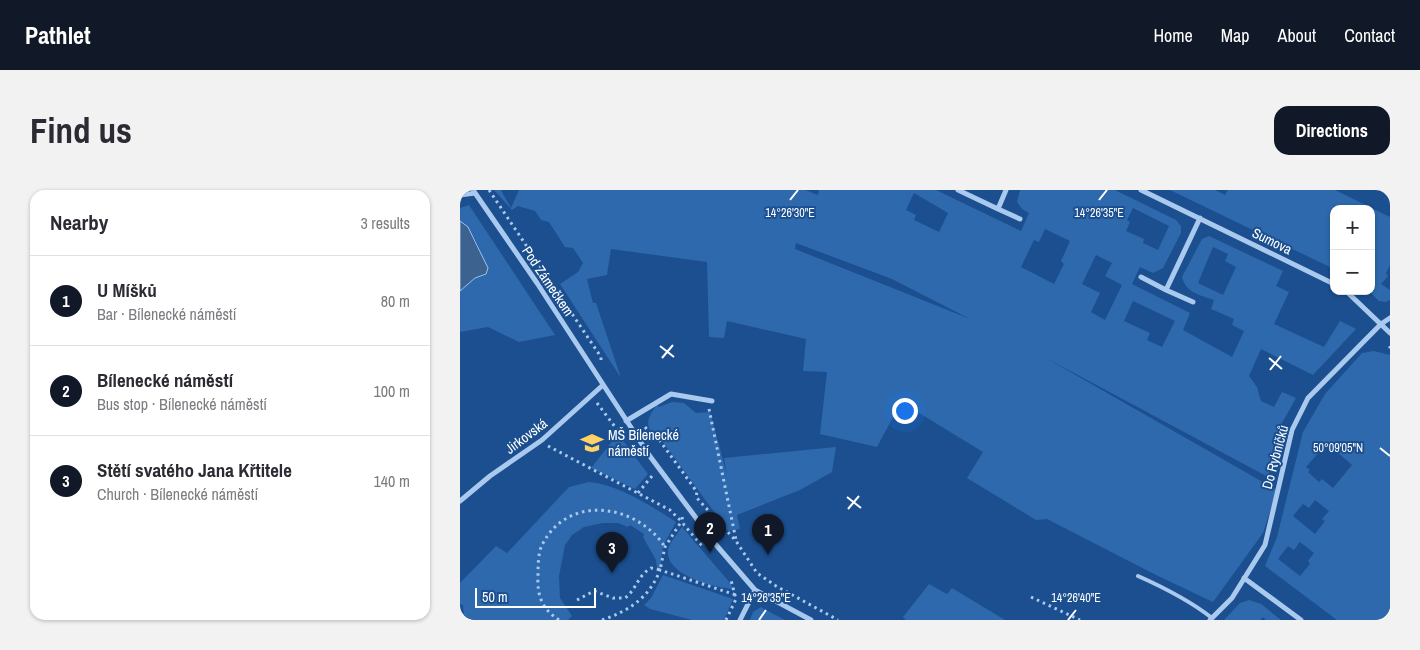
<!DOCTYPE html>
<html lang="en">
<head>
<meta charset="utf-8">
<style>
  :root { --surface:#fff; --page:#f2f2f3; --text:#2b2b33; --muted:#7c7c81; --line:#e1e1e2; --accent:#111827 }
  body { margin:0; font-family:"Archivo Narrow",sans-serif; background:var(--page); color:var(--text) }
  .controls { position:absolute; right:15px; top:15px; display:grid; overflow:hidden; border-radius:10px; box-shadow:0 1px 4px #0004 }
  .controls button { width:45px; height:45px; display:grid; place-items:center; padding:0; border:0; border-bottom:1px solid var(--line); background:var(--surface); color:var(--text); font:25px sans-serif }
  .scale { position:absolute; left:15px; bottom:12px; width:121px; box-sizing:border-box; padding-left:5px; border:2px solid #fff; border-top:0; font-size:14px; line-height:18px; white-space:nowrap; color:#fff; -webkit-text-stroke:4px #1b4f8f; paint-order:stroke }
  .you { position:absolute; left:444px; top:220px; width:18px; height:18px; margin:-12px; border:4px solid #fff; border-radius:50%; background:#1a73e8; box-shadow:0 0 0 8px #1a73e833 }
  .badge { display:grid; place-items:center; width:32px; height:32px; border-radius:50%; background:var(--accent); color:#fff; font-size:16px; font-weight:700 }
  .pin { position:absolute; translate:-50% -41px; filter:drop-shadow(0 1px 2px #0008) }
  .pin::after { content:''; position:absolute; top:26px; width:18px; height:15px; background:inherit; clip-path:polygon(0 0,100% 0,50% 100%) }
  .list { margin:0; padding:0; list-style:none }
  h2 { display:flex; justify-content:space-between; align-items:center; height:65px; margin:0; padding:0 20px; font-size:21px }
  h2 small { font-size:16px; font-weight:400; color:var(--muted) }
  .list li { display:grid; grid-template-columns:32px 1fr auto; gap:15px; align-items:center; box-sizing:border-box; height:90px; padding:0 20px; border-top:1px solid var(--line) }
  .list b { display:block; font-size:19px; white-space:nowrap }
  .list p { margin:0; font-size:16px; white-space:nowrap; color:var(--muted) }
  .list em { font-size:16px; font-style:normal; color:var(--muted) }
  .map { position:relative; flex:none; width:930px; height:430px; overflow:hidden; border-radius:15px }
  header { display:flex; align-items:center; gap:30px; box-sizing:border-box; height:70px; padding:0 25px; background:var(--accent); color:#fff }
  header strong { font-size:24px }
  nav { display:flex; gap:28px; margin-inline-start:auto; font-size:18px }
  .intro { display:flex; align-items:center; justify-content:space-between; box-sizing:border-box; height:120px; padding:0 30px }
  h1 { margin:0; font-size:35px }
  .button { padding:12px 22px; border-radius:15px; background:var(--accent); color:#fff; font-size:18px; font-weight:700 }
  main { display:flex; gap:30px; padding:0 30px }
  aside { flex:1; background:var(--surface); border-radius:15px; box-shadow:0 1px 4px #0004 }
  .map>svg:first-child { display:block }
</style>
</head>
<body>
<header>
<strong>Pathlet</strong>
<nav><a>Home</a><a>Map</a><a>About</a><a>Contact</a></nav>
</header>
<div class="intro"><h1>Find us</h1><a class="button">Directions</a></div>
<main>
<aside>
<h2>Nearby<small>3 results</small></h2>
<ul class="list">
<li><span class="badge">1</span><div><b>U Míšků</b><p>Bar · Bílenecké náměstí</p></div><em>80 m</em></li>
<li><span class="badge">2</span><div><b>Bílenecké náměstí</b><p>Bus stop · Bílenecké náměstí</p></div><em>100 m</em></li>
<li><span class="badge">3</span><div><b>Stětí svatého Jana Křtitele</b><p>Church · Bílenecké náměstí</p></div><em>140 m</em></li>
</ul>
</aside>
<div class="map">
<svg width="930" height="430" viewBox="0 0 930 430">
  <rect width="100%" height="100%" fill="#1b4f8f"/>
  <!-- green -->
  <path fill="#2e69ad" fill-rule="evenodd" d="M34,0H41L51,18L59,0H345L358,5L359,0H476L561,41L569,23L562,19L557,12L560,0H655L716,30L721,36V43L703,78L693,83L680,77L672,94L730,123L723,140L772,167L784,141L772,135L774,129L751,119L754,110C740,105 726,103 722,87L742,49L749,46L823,81L816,96L829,102L814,134L864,157L880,131L896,139L853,185L801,159L789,186L797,197L801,211L814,217L822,202L836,208L822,233L808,287L586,168L817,300L803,343L753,412L696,385L587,329L576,330L507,288L523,262L441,212L417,257L360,244L367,182L343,181L346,149L267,131L264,148L249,147L247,72L151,59L147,85L127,89L133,113H136L161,188L100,94L118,82L123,73L113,58L105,57L89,32L81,30L75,21L58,16L52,20ZM454,3L488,23L479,42L454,30L456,25L446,20ZM673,18L709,36L698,60L683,53L684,49L666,41L670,32L667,30ZM585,39L610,51L601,71L604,74L594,94L561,77L574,50L579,52ZM336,53L432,89L510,129L335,59ZM753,57L768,64L765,71L776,77L763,105L738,93ZM636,65L652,73L645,86L662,95L645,130L631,122L640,103L622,94ZM673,111L715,131L702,157L687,150L690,143L664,131Z
    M710,0H755L765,5L768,0H875L930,27V75L926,83L928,86L921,94L930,100V110L926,112L919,111L909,101H911V19H874V79Z
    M9,15L95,145L59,152L28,137L0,142V101L15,88L25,84C24,65 15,43 0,31V18Z
    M914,161L930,165V430H877L805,376L817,347L843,242L865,204L902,163ZM867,253L892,275L873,298L862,289L859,292L848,282L850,280L846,277ZM855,310L869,321L862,329L865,331L855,344L833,326L843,314L849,318ZM840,352L854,363L848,371L850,374L840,386L818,369L828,356L834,360Z
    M212,212L224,213L236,223L250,222L267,285L264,268L376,257L372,282L340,300L277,325L280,339L268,341L203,252C185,241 184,231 197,215L199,217Z
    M158,244L188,284L175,299L131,278Z
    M129,292C160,295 191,316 216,332L203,356L200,379H197L196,370L183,347L184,344L170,335L168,337L158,333H143L124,337L112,345L105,355L99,386L100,408L112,426L108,430H4L3,415L0,414V393L36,356L47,363L109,297Z
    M222,337L271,394L273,399C255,398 199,384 209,356C212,350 218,343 222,337Z
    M203,385L273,409L264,430H232L190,419L184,415L191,408Z
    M469,394L487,404L492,398L545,430H446L443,427Z
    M789,410L801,414L821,430H806L803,427L800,430H764L780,413Z
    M301,417L304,419L325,430H290L293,422Z"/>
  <!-- water -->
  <path fill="#3c6290" stroke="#9cc4f0" d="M0,31L8,37L28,78L26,84L15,88L0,101Z"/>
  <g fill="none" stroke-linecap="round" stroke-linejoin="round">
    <!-- path -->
    <path stroke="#a9c9ee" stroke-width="3" stroke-dasharray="2.5 4" stroke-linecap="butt" d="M29,0L141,167V173
      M930,156V160
      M137,213L165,250
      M249,219L276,350
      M185,237L193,247L200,251L237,302L236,307L276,351L297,383L316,396L378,430
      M88,256L210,320L223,333
      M178,303L192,286
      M222,327L224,335L244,358
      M571,407L620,430
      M117,410L134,401L153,408H165C177,399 177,386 191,378L200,380L205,357L221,332
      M99,430C82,419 77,406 78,386C78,377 78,363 82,355C108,303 177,314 205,357
      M142,430C169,421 190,407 200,380L276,405
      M266,430L276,409L271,390"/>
    <!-- service -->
    <path stroke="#a9c9ee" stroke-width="4" d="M678,386C705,398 729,410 752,428"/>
    <!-- minor -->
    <path stroke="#a9c9ee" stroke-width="5" d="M13,0L77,93L189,265L257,356L295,400L351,430
      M498,0L538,19L546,0
      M681,0L874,94
      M0,5L15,3
      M538,19L560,29
      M681,87L706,100L740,28
      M706,100L733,112
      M886,101L930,143
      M166,231L211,204L252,211
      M0,311L30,286L82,250L143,195
      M784,388L841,430
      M280,430L295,400
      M750,430L772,408L805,355L832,240L848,208L921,134L930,128"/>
  </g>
  <!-- ticks -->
  <path fill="none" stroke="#fff" stroke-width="2" d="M330,10L338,0M639,10L647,0M200,156L214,167M202,168L213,155M809,168L822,179M810,180L821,166M920,258L930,266M387,307L401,318M388,319L399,306M299,430L306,420M608,430L616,420"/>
  <!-- icons -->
  <defs>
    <symbol id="school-bare" viewBox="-9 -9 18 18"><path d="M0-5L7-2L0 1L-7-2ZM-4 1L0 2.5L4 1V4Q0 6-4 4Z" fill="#ffd166" stroke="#1b4f8f" stroke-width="2.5" paint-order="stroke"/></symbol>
  </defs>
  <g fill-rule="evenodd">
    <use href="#school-bare" x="116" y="237" width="32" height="32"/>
  </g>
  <g text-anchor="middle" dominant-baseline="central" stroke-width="4" stroke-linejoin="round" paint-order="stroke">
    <!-- street labels -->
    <g font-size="14" fill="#fff" stroke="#1b4f8f">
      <text transform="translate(812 51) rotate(26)">Sumova</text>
      <text transform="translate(88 91) rotate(56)">Pod Zámečkem</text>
      <text transform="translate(66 246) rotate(-37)">Jirkovská</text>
      <text transform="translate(815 267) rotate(-75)">Do Rybníčků</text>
    </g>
    <!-- poi labels -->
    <g font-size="14" fill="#fff" stroke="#1b4f8f" text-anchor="start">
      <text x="148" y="245">MŠ Bílenecké<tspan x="148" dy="16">náměstí</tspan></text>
    </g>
  </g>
  <g font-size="12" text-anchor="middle" fill="#fff" stroke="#1b4f8f" stroke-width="4" stroke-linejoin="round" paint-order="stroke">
    <text x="330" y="27">14°26'30"E</text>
    <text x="639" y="27">14°26'35"E</text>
    <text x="878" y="262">50°09'05"N</text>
    <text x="306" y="412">14°26'35"E</text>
    <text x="616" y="412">14°26'40"E</text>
  </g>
</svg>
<div class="controls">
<button>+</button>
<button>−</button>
</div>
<div class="scale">50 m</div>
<div class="you"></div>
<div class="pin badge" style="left:308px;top:365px">1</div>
<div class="pin badge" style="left:250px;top:363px">2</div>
<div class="pin badge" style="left:152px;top:383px">3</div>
</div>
</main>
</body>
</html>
